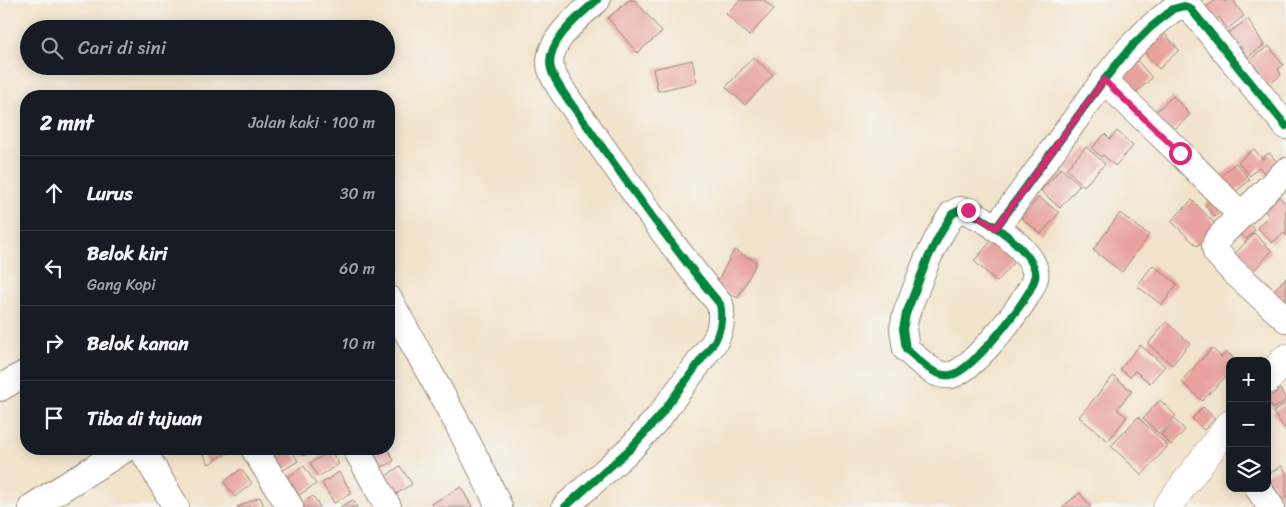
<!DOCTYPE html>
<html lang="id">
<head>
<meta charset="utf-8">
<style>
  :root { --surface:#171b24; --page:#20242c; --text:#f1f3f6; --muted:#9ea1a6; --line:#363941 }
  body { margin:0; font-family:Sriracha,sans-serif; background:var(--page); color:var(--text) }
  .controls { position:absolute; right:15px; bottom:15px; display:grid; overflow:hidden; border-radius:10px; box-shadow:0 2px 12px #0003 }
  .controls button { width:45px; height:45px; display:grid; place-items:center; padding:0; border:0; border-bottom:1px solid var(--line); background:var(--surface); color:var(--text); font:25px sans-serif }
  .stop { position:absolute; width:15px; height:15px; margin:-11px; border:4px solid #db2777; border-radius:50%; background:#fff }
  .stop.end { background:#db2777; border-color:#fff; box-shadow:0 1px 5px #0008 }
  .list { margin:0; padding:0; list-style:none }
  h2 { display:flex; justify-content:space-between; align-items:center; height:65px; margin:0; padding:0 20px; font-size:21px }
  h2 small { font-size:16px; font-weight:400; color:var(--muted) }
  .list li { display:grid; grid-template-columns:32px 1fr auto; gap:15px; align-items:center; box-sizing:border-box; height:75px; padding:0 20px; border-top:1px solid var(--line) }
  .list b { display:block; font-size:19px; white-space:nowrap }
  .list p { margin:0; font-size:16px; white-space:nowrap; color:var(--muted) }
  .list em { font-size:16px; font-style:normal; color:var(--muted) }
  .icon { flex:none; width:28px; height:28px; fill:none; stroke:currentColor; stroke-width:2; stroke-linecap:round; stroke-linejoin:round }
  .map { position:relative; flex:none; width:1286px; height:507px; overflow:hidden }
  .search { position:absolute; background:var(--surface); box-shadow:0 2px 12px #0003; left:20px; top:20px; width:375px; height:55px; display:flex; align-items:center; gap:12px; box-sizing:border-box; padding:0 18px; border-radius:28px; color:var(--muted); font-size:19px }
  .panel { position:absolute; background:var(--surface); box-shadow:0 2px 12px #0003; left:20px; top:90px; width:375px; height:365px; border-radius:20px }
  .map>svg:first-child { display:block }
</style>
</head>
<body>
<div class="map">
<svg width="1286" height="507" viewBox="0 0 1286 507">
  <rect width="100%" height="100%" fill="#f6f6f2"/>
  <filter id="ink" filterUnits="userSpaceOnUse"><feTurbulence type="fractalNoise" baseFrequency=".02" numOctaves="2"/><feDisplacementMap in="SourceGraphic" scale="10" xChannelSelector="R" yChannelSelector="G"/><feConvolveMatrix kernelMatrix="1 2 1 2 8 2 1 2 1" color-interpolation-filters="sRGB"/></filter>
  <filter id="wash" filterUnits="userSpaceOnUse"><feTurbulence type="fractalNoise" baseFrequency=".0096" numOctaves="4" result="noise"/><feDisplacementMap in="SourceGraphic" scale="20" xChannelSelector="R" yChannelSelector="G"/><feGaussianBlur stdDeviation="1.12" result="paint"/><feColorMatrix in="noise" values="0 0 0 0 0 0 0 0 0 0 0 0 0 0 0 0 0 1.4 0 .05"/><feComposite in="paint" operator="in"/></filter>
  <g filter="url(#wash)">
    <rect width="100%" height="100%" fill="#f2e3cb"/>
    <g id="blocks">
      <!-- building -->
      <path fill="#e8a39f" d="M629,0H635L662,32L637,53L608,18Z
        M740,0H764L774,9L749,36L726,14Z
        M1216,0H1224L1225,2L1229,0H1233L1244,16L1227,29L1219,17L1209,24L1200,11Z
        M1248,19L1264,45L1248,57L1240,46L1231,52L1221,38Z
        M1164,33L1179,50L1159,69L1143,51Z
        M1269,46L1283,65L1278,69L1281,75L1267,86L1241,65Z
        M753,57L773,75L745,105L726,87Z
        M1136,59L1152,78L1134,94L1118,76Z
        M692,60L697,82L658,91L653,69Z
        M1173,96L1190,115L1168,135L1151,116Z
        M1117,131L1133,146L1115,166L1103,155L1101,157L1092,148L1105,134L1110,139Z
        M1086,147L1105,164L1084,186L1066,169Z
        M1254,149L1262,159L1269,153L1280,165L1267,176L1259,167L1250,176L1238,162Z
        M1236,163L1250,180L1235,192L1221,176Z
        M1061,168L1080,185L1060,208L1041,191Z
        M1275,192L1286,204V236L1284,233L1272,243L1257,227L1269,216L1260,206Z
        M1215,196L1225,208L1215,217L1205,205Z
        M1039,197L1059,213L1041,234L1021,218Z
        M1192,200L1217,226L1197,246L1171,221Z
        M1120,213L1149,235L1122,272L1093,250Z
        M1246,220L1255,230L1246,239L1237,231Z
        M1254,233L1272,251L1251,273L1233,256Z
        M993,239L1016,260L997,282L974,261Z
        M734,250L757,262L738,298L715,286Z
        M1153,265L1177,284L1162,305L1137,286Z
        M1286,278V303L1270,294Z
        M1166,322L1190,343L1172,365L1148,344Z
        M1140,345L1165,366L1150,383L1135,371L1130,377L1120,369Z
        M1212,348L1221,357L1227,352L1236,361H1230V372L1202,401L1181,381Z
        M1113,376L1132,391L1117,409L1127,417L1108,441L1079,417Z
        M1280,389L1286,400L1273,409L1267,398Z
        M1160,400L1176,416L1159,434L1143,418Z
        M1286,403V427L1284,428L1273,412Z
        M1203,407L1215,418L1204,430L1192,419Z
        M1138,417L1168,446L1142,475L1111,446Z
        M1175,420L1185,430L1171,445L1161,435Z
        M202,449H234L209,464L200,450Z
        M281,449H291L298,461L279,473L269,456Z
        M299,449H316L303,456Z
        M382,449H388L394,461L376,470L368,456Z
        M331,451L339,464L318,477L310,463Z
        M304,466L316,484L293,499L282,481Z
        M400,466L412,484L393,496L382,479Z
        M1282,466L1286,473V497L1282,500L1267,475Z
        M241,469L252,483L235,497L224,482Z
        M339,472L352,493L334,503L322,483Z
        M461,487L472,507H433L431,504Z
        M1080,493L1091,507H1062Z
        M313,496L320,507H301L300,505Z
        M260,497L264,507H237Z
        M353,500L357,507H340Z"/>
    </g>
  </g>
  <g filter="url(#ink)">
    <use href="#blocks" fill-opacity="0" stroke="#968674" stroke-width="1"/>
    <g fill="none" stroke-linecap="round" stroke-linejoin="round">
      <defs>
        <path id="minor" d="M1104,80L1180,153L1241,215
          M1286,171L1226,230L1216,242L1215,246L1216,252L1232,270L1286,319
          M960,210C981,212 1041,255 1035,278C1031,298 971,372 951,375C934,378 918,359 906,349L903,329L906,314L927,260L939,236L952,214Z
          M996,228L1104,80L1129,49L1150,28L1173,9L1184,6L1190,8L1286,126
          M389,299C426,368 467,436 499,507
          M0,388L26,373
          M142,449L176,507
          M254,449L290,507
          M356,449L388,507
          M1258,488L1271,507
          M32,507L125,449
          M565,507L631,448L659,417L715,341C721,329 723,318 720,304C673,248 632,189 590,130C580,115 555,85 551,69C544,43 580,15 597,0"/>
        <path id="tertiary" d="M1267,380L1286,358
          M1167,507L1230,424"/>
      </defs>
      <!-- minor casing -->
      <use href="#minor" stroke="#968674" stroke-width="28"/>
      <!-- tertiary casing -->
      <use href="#tertiary" stroke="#968674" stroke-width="29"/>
      <!-- minor -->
      <use href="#minor" stroke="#fff" stroke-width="26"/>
      <!-- tertiary -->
      <use href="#tertiary" stroke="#fff" stroke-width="28"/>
      <defs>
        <path id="cycleway" d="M960,210C981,212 1041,255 1035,278C1031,298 971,372 951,375C934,378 918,359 906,349L903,329L906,314L927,260L939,236L952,214Z
          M996,228L1104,80L1129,49L1150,28L1173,9L1184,6L1190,8L1286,126
          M565,507L631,448L659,417L715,341C721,329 723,318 720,304C673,248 632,189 590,130C580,115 555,85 551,69C544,43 580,15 597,0"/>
      </defs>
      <!-- cycleway casing -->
      <use href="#cycleway" stroke="#f6f6f2" stroke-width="11"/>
      <!-- cycleway -->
      <use href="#cycleway" stroke="#00873e" stroke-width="8"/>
    </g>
  </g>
  <g fill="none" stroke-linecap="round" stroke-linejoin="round" filter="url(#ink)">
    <!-- route -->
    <path stroke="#db2777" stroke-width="6" d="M968,210L996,228L1104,80L1180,153"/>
  </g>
</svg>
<div class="controls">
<button>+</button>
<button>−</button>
<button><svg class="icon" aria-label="layers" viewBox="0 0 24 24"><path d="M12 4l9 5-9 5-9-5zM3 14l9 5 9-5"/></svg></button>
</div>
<div class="stop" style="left:1180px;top:153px"></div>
<div class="stop end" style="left:968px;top:210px"></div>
<div class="search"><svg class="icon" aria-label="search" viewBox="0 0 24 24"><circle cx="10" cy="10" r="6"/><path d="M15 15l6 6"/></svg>Cari di sini</div>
<section class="panel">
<h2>2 mnt<small>Jalan kaki · 100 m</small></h2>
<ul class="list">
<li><svg class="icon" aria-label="ahead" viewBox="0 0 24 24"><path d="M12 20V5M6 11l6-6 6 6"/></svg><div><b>Lurus</b></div><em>30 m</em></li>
<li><svg class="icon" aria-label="left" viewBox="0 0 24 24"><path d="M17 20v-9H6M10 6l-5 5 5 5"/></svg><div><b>Belok kiri</b><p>Gang Kopi</p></div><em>60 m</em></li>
<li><svg class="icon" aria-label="right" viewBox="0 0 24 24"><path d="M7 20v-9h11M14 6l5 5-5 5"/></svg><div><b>Belok kanan</b></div><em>10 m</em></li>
<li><svg class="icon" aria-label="arrive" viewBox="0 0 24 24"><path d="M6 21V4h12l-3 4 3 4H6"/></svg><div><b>Tiba di tujuan</b></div></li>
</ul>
</section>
</div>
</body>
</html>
